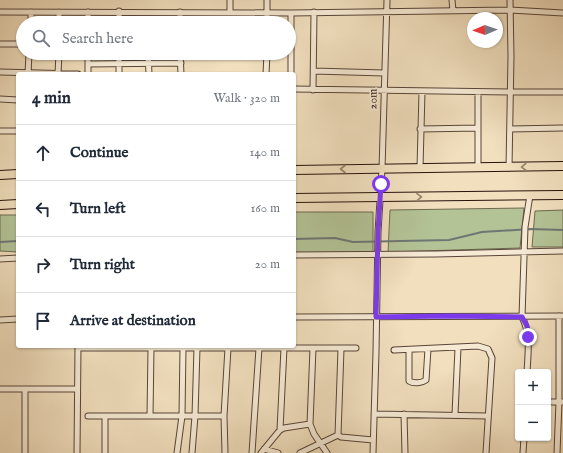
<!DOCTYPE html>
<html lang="en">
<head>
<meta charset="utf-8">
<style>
  :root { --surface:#fff; --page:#f2f2f3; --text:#1f2937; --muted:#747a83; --line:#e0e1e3 }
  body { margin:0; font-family:"IM FELL English",serif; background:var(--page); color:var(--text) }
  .controls { position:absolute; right:12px; bottom:12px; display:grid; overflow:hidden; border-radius:4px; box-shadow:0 1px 3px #0004 }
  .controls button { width:36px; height:36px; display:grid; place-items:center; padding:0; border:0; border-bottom:1px solid var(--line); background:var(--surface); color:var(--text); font:20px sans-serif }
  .compass { position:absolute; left:467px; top:12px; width:36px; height:36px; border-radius:50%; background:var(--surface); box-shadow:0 1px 3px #0004; rotate:268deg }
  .stop { position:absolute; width:12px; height:12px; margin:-9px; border:3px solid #7c3aed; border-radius:50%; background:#fff }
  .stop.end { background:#7c3aed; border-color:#fff; box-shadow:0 1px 4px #0008 }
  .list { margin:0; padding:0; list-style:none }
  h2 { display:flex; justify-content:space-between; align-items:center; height:52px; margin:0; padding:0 16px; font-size:17px }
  h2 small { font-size:13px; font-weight:400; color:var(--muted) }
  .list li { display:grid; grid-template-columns:26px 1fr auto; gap:12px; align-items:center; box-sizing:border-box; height:56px; padding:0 16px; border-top:1px solid var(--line) }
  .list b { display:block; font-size:15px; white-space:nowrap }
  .list em { font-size:13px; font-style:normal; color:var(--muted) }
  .icon { flex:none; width:22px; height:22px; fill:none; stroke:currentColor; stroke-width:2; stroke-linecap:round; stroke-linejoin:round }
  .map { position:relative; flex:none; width:563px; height:453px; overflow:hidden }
  .search { position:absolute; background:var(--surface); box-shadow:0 1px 3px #0004; left:16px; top:16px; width:280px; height:44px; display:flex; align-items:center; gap:10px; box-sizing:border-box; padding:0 14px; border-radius:22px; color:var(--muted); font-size:15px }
  .panel { position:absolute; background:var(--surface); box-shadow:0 1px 3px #0004; left:16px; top:72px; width:280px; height:276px; border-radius:4px }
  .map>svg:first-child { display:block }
</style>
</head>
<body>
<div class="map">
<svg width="563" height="453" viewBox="0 0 563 453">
  <rect width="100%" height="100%" fill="#f1dfbe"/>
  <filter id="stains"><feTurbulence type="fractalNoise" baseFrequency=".005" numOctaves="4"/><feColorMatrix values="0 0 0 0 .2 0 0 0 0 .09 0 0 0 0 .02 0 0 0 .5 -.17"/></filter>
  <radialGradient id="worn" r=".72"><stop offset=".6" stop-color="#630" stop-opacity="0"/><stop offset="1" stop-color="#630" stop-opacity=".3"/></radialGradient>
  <!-- green -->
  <path fill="#b3c396" stroke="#6c6a50" d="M524,208L520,248L388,252L390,210Z
    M563,210V247H532L535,211Z
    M294,212H373V253H294Z
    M0,215H18V252L0,251Z"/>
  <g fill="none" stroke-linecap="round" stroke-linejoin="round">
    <!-- stream -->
    <path stroke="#6e7774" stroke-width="2" d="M294,239L335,238L353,242L449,240L482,232L531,229L563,230
      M0,242L18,241"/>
    <defs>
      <path id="street" d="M452,0L453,11
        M119,11V23
        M0,12L291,13L510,10L563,13
        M88,12V23
        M180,12V23
        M230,12V0
        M291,13V74
        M31,23V12
        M59,23V12
        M267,23V0
        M0,44H23
        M88,53V74
        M119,53V74
        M148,53L149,74
        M180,53L181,74
        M88,64L181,63
        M314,71L384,73
        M0,72L78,74
        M28,74L29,53
        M58,74L59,53
        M266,74L267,53
        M294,89L510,92H563
        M313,90L314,12
        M0,99L18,100
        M420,129L478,128
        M510,129L563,128
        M0,131H18
        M420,168L422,91
        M478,168V92
        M509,168L511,56L510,0
        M294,255L436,254L563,251
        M0,259L18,258
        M294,317L563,316
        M0,320L18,319
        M78,348H356
        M313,348L310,424L314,434L327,453
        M341,349L338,435L341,437L373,440
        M394,350L478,346L488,349L492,358L486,453
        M409,350V381C414,384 422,383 426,380L428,349
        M527,372C528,353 531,334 522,317L525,227L530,195
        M0,389H77
        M548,402H563
        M374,414L488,416
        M404,414L405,453
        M455,414L458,348
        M88,416H224L225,453
        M105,416V453
        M150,416L151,348
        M224,416L228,348
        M280,430L284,348
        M264,449L278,453
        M25,453V389
        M77,453L78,346
        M177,453L182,416L183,348
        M192,453L195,416L197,348
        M252,453L259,348
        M261,453L280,430L284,428L310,424
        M300,453L338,435
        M373,453L376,352L378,232L382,169L387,0
        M523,453L524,438
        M557,453L559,402V316"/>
      <path id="primary" d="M294,170L563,166
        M0,175L18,174
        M294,198L563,195
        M0,205L18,204"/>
    </defs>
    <!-- street casing -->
    <use href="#street" stroke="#584538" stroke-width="7"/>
    <!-- primary casing -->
    <use href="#primary" stroke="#25120b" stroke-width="10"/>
    <!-- street -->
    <use href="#street" stroke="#f6ead5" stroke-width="5"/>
    <!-- primary -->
    <use href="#primary" stroke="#f1dfbe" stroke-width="8"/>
  </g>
  <!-- one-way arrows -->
  <defs><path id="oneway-chevron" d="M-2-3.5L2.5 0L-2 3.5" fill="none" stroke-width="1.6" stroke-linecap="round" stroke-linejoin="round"/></defs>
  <g stroke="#95836d">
    <use href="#oneway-chevron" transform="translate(524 167) rotate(178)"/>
    <use href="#oneway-chevron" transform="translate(343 169) rotate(-180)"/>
    <use href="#oneway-chevron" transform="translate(419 197) rotate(-1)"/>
  </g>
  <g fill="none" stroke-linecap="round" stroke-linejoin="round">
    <!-- route -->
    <path stroke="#7c3aed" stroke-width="5" d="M381,184L378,232L376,317L448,316L522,317L527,326L528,337"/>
  </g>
  <g text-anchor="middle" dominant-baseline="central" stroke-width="3.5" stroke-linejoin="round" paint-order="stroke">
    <!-- street labels -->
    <g font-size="12" fill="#25120b" stroke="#f6ead5">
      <text transform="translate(373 99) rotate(-89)">20m</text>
    </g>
  </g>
  <rect width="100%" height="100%" filter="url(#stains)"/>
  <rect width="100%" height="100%" fill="url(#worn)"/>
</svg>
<div class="controls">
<button>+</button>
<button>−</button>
</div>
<svg class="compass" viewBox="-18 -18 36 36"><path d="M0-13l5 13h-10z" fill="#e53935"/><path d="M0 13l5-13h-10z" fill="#747a83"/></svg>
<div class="stop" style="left:381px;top:184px"></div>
<div class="stop end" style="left:528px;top:337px"></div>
<div class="search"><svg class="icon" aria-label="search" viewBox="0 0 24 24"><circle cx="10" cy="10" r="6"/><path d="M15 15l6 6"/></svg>Search here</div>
<section class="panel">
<h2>4 min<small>Walk · 320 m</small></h2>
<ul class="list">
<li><svg class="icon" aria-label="ahead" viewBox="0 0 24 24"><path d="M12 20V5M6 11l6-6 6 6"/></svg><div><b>Continue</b></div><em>140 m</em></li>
<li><svg class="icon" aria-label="left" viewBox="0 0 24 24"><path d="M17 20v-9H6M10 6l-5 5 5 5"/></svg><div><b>Turn left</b></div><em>160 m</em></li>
<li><svg class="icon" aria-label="right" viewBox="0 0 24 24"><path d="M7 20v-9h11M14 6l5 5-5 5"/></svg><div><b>Turn right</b></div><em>20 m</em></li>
<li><svg class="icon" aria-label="arrive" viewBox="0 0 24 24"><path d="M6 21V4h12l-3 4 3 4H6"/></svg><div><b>Arrive at destination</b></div></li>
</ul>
</section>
</div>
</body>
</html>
